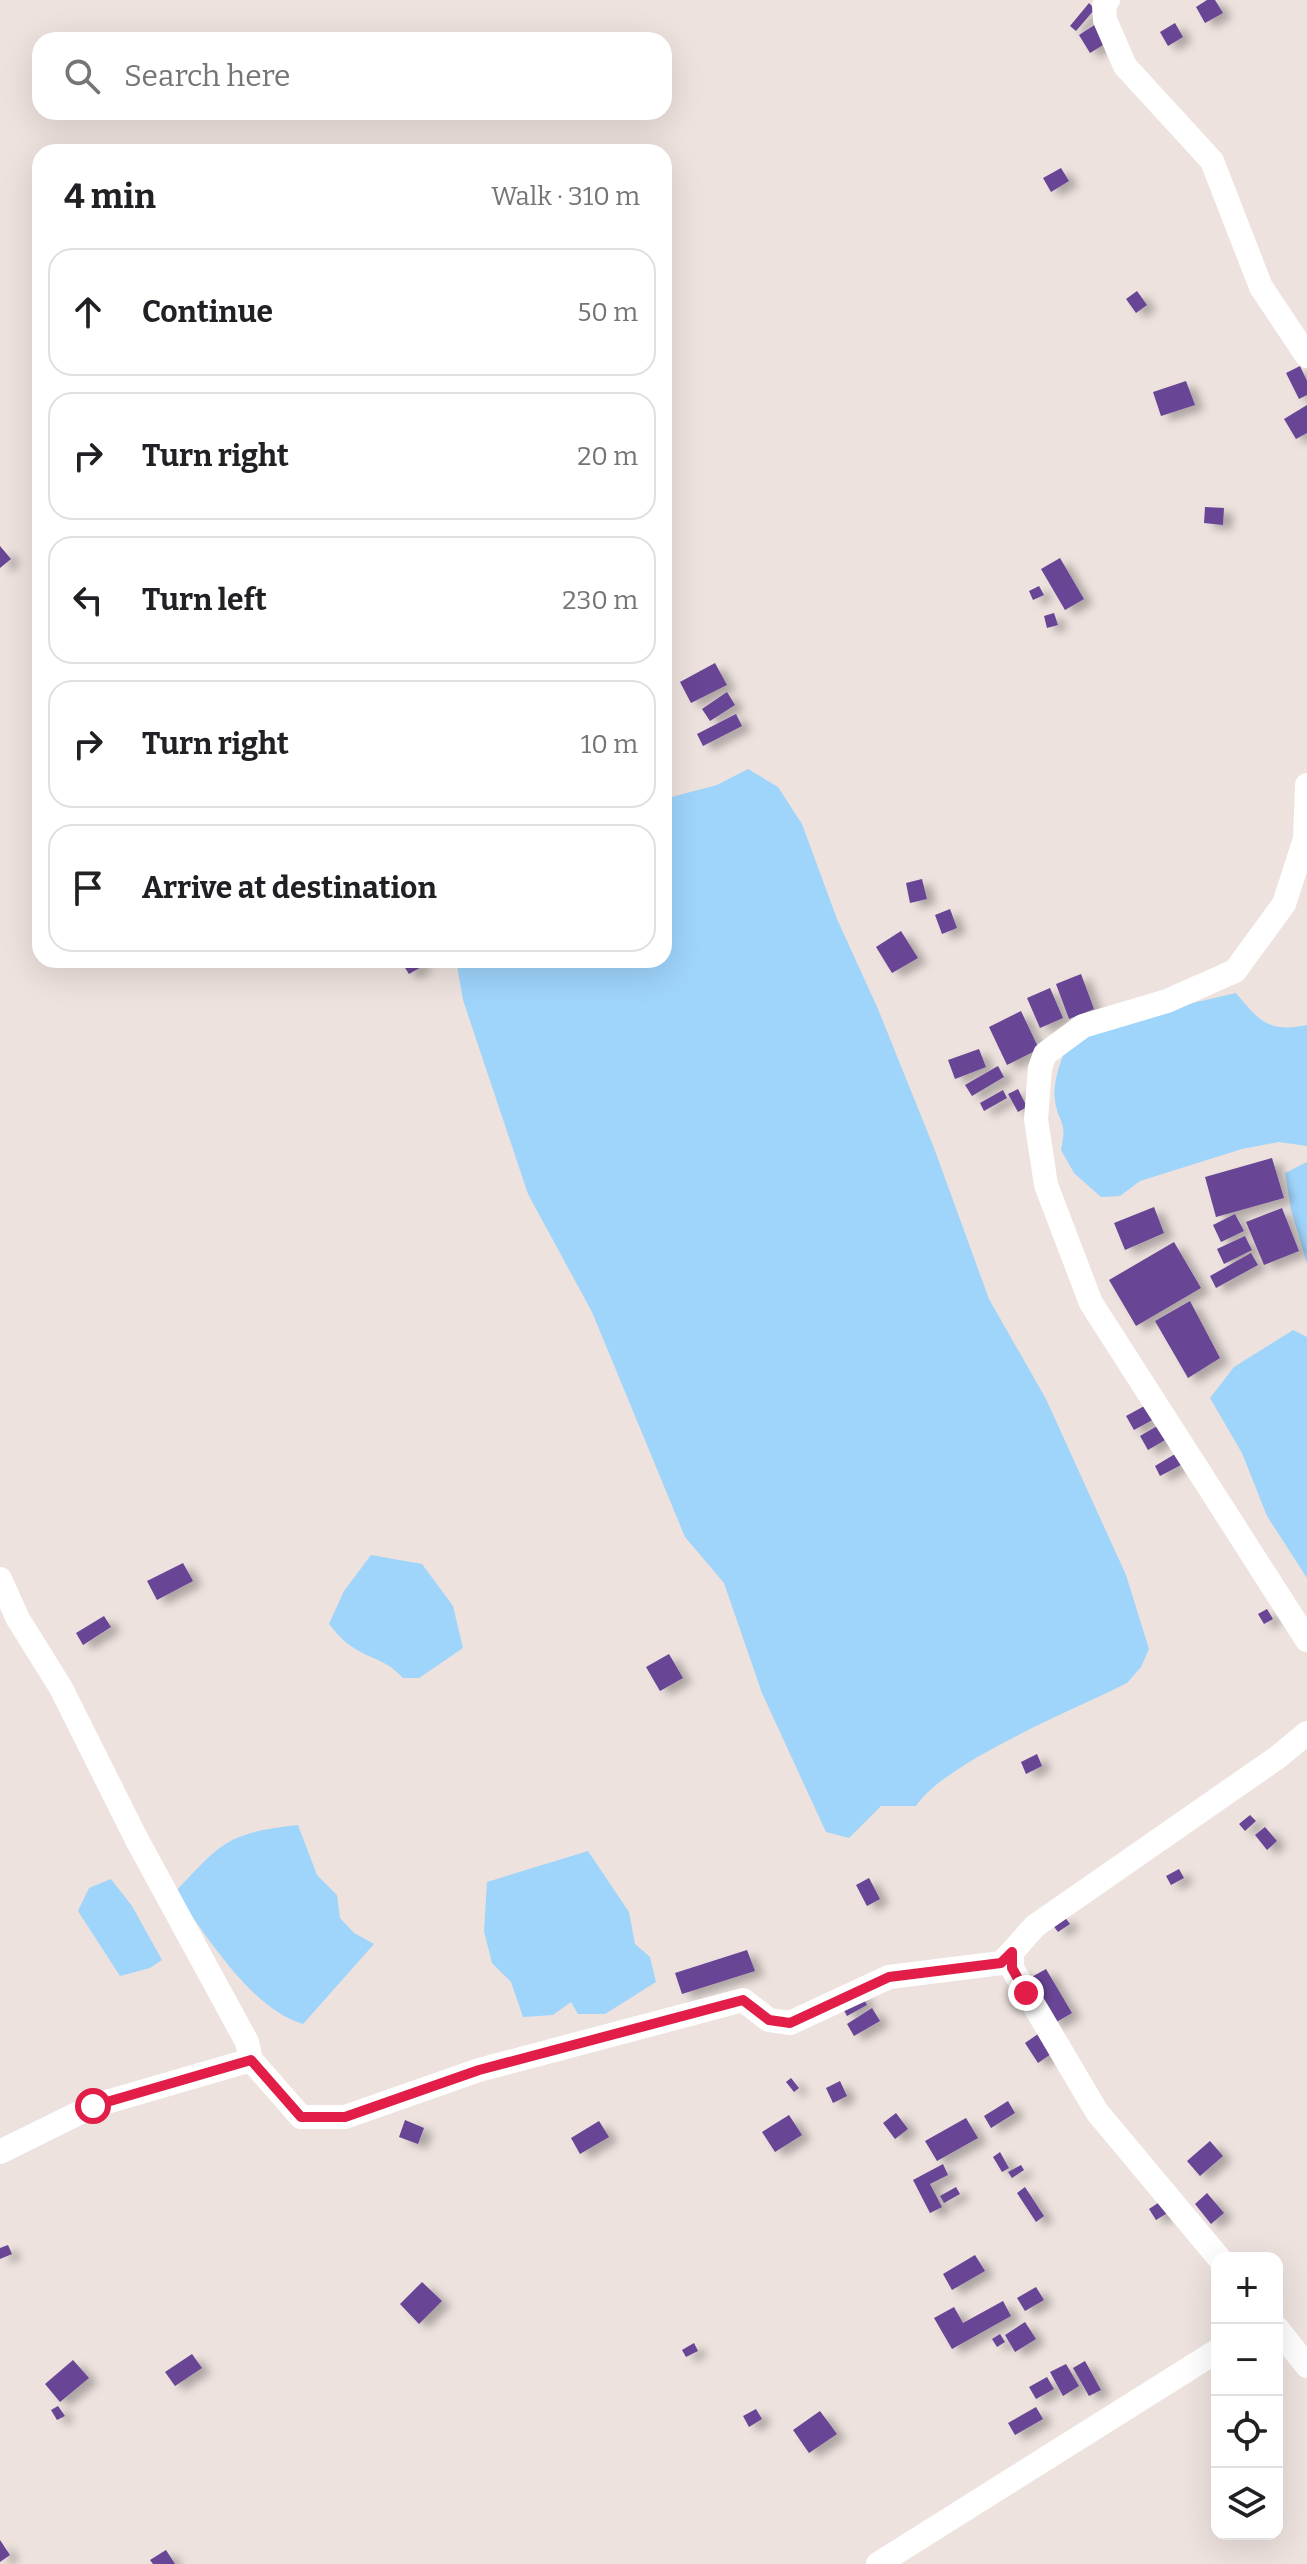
<!DOCTYPE html>
<html lang="en">
<head>
<meta charset="utf-8">
<style>
  :root { --surface:#fff; --page:#f6f6f6; --text:#202124; --muted:#757577; --line:#e0e0e0 }
  body { margin:0; font-family:Bitter,serif; background:var(--page); color:var(--text) }
  .controls { position:absolute; right:24px; bottom:24px; display:grid; overflow:hidden; border-radius:16px; box-shadow:0 8px 32px #0002 }
  .controls button { width:72px; height:72px; display:grid; place-items:center; padding:0; border:0; border-bottom:2px solid var(--line); background:var(--surface); color:var(--text); font:40px sans-serif }
  .stop { position:absolute; width:24px; height:24px; margin:-18px; border:6px solid #e11d48; border-radius:50%; background:#fff }
  .stop.end { background:#e11d48; border-color:#fff; box-shadow:0 2px 8px #0008 }
  .list { margin:0; padding:0; list-style:none }
  h2 { display:flex; justify-content:space-between; align-items:center; height:104px; margin:0; padding:0 32px; font-size:34px }
  h2 small { font-size:26px; font-weight:400; color:var(--muted) }
  .list li { display:grid; grid-template-columns:52px 1fr auto; gap:24px; align-items:center; box-sizing:border-box; height:128px; margin:0 16px 16px; padding:0 16px; border:2px solid var(--line); border-radius:24px }
  .list b { display:block; font-size:30px; white-space:nowrap }
  .list em { font-size:26px; font-style:normal; color:var(--muted) }
  .icon { flex:none; width:44px; height:44px; fill:none; stroke:currentColor; stroke-width:2; stroke-linecap:round; stroke-linejoin:round }
  .map { position:relative; flex:none; width:1307px; height:2564px; overflow:hidden }
  .search { position:absolute; background:var(--surface); box-shadow:0 8px 32px #0002; left:32px; top:32px; width:640px; height:88px; display:flex; align-items:center; gap:20px; box-sizing:border-box; padding:0 28px; border-radius:24px; color:var(--muted); font-size:30px }
  .panel { position:absolute; background:var(--surface); box-shadow:0 8px 32px #0002; left:32px; top:144px; width:640px; height:824px; border-radius:24px }
  .map>svg:first-child { display:block }
</style>
</head>
<body>
<div class="map">
<svg width="1307" height="2564" viewBox="0 0 1307 2564">
  <defs>
    <filter id="shadow"><feDropShadow dx="9" dy="5" stdDeviation="4" flood-color="#0004"/></filter>
  </defs>
  <rect width="100%" height="100%" fill="#ede2de"/>
  <!-- water -->
  <path fill="#9fd4fb" d="M748,769L778,787L802,824L837,919L878,1009L934,1148L989,1299L1046,1399L1126,1575L1149,1649L1141,1667L1127,1683C1074,1710 946,1761 916,1806H881L849,1838L826,1832L762,1693L724,1583L685,1537L592,1312L528,1194L463,1000L456,960H664V799L717,785Z
    M1236,993C1259,1021 1269,1033 1307,1025V1146L1279,1142L1242,1149L1140,1181L1120,1196L1101,1197L1074,1173L1061,1150C1068,1119 1058,1124 1055,1100C1052,1081 1062,1059 1068,1042L1097,1025Z
    M1307,1162V1264L1291,1210L1285,1173Z
    M1293,1330L1307,1337V1578L1267,1516L1242,1453L1210,1398L1234,1367Z
    M371,1555L422,1564L453,1606L463,1648L419,1678H403C384,1657 368,1660 347,1643C340,1638 334,1630 329,1624L344,1591Z
    M298,1825L317,1875L337,1895L340,1918L354,1933L374,1944L303,2024C250,2008 207,1936 175,1892C222,1842 227,1833 298,1825Z
    M588,1851L629,1912L635,1944L650,1957L656,1982L605,2014H578L571,2002L553,2015L523,2017L511,1982L492,1963L484,1931L487,1882Z
    M111,1879L132,1906L162,1960L150,1968L120,1976L78,1911L89,1888Z"/>
  <!-- building -->
  <path fill="#674495" filter="url(#shadow)" d="M1207,0H1215L1223,13L1205,23L1196,7Z
    M1089,3L1095,9L1076,31L1070,26Z
    M1175,23L1183,37L1168,46L1160,32Z
    M1096,24L1108,42L1090,53L1079,35Z
    M1061,168L1069,181L1051,192L1043,178Z
    M1137,291L1147,305L1136,313L1126,299Z
    M1300,366L1307,381V395L1299,399L1286,373Z
    M1186,381L1195,405L1161,416L1153,392Z
    M1307,405V433L1296,439L1284,419Z
    M1205,507L1224,508L1223,525L1204,523Z
    M0,546L11,559L0,568Z
    M1060,558L1084,599L1065,610L1041,569Z
    M1039,586L1044,595L1033,600L1029,591Z
    M1054,613L1058,625L1047,628L1044,616Z
    M715,663L727,685L691,703L680,682Z
    M727,692L735,705L710,721L702,709Z
    M736,714L742,726L703,746L697,734Z
    M922,879L927,899L910,903L906,883Z
    M950,909L957,928L942,934L935,915Z
    M901,931L918,958L892,973L876,947Z
    M400,960H419L423,966L409,974Z
    M1081,974L1094,1009L1069,1019L1056,984Z
    M1050,988L1063,1018L1040,1028L1027,998Z
    M1021,1011L1039,1049L1007,1065L989,1027Z
    M979,1049L986,1067L955,1079L948,1060Z
    M998,1066L1004,1077L972,1096L965,1085Z
    M1018,1089L1027,1107L1018,1112L1008,1094Z
    M1003,1090L1007,1098L984,1111L980,1103Z
    M1272,1158L1284,1198L1216,1217L1205,1177Z
    M1154,1207L1164,1233L1125,1250L1114,1223Z
    M1282,1208L1299,1251L1264,1265L1246,1222Z
    M1235,1214L1244,1231L1221,1242L1213,1225Z
    M1245,1236L1252,1250L1224,1264L1217,1249Z
    M1174,1242L1201,1288L1136,1326L1109,1280Z
    M1251,1253L1258,1265L1216,1288L1210,1276Z
    M1190,1301L1220,1358L1188,1378L1155,1321Z
    M1148,1404L1156,1418L1134,1430L1126,1416Z
    M1164,1422L1172,1436L1148,1450L1140,1436Z
    M1175,1454L1181,1465L1160,1476L1155,1466Z
    M183,1563L193,1581L157,1600L147,1581Z
    M1267,1609L1273,1619L1264,1624L1258,1614Z
    M104,1616L111,1627L83,1645L76,1633Z
    M669,1654L683,1678L660,1691L646,1667Z
    M1037,1754L1042,1766L1026,1774L1021,1762Z
    M1250,1815L1256,1821L1245,1831L1239,1824Z
    M1265,1827L1277,1841L1267,1850L1255,1835Z
    M1179,1869L1184,1878L1171,1885L1166,1876Z
    M869,1878L880,1899L867,1906L856,1885Z
    M1064,1916L1070,1924L1058,1932L1052,1924Z
    M747,1950L755,1971L682,1994L675,1973Z
    M1046,1969L1072,2013L1053,2024L1028,1979Z
    M859,1990L867,2005L847,2016L839,2001Z
    M872,2008L880,2021L854,2036L847,2024Z
    M1038,2034L1051,2054L1038,2063L1025,2043Z
    M791,2078L799,2088L794,2092L786,2082Z
    M840,2081L847,2096L833,2103L826,2088Z
    M1008,2101L1015,2113L991,2128L984,2116Z
    M896,2113L908,2129L895,2139L883,2123Z
    M789,2115L802,2135L775,2152L762,2132Z
    M966,2118L978,2138L937,2161L925,2141Z
    M405,2120L424,2128L418,2144L399,2137Z
    M599,2121L609,2137L580,2154L571,2138Z
    M1210,2141L1223,2156L1200,2176L1187,2161Z
    M1000,2152L1009,2168L1002,2172L993,2157Z
    M943,2164L948,2175L930,2184L942,2207L930,2213L913,2180Z
    M1021,2165L1024,2170L1012,2178L1008,2172Z
    M956,2187L960,2194L944,2203L940,2196Z
    M1025,2187L1044,2216L1036,2222L1017,2193Z
    M1207,2193L1224,2213L1211,2224L1195,2204Z
    M1161,2201L1169,2212L1156,2220L1149,2209Z
    M8,2245L12,2254L0,2259V2248Z
    M975,2255L985,2271L952,2290L943,2274Z
    M422,2282L442,2301L419,2324L400,2304Z
    M1036,2287L1044,2300L1025,2311L1017,2298Z
    M1003,2301L1011,2316L952,2349L934,2318L954,2307L963,2323Z
    M1025,2322L1036,2339L1015,2352L1005,2335Z
    M1000,2334L1005,2342L997,2347L992,2339Z
    M694,2343L698,2351L686,2357L682,2350Z
    M192,2354L202,2368L175,2386L165,2372Z
    M73,2360L89,2378L60,2402L45,2384Z
    M1085,2361L1101,2390L1089,2396L1073,2368Z
    M1066,2364L1079,2386L1063,2396L1050,2372Z
    M1047,2377L1054,2389L1036,2399L1029,2387Z
    M58,2406L65,2416L57,2420L51,2410Z
    M1036,2407L1043,2419L1015,2435L1008,2423Z
    M756,2409L762,2419L749,2427L743,2416Z
    M820,2411L837,2434L809,2453L793,2430Z
    M0,2540L10,2555L0,2562Z
    M166,2550L175,2564H153L150,2560Z"/>
  <g fill="none" stroke-linecap="round" stroke-linejoin="round">
    <!-- street -->
    <path stroke="#fff" stroke-width="24" d="M1108,0L1104,6L1105,20L1125,66L1212,161L1261,287L1307,356
      M1307,785L1305,839L1284,904L1235,971L1167,1001L1083,1026L1045,1054L1040,1068L1036,1119L1046,1185L1091,1303L1307,1640
      M0,1579L18,1619L61,1688L137,1840L247,2042L251,2060L301,2117H345L479,2070L743,2000L769,2020L790,2023L889,1977L1001,1963L1012,1952
      M0,2152L93,2106L251,2060
      M1219,2258L1097,2112L1012,1968V1952L1035,1926L1278,1757L1307,1733
      M1277,2328L1307,2366
      M878,2564L1217,2351"/>
  </g>
  <g fill="none" stroke-linecap="round" stroke-linejoin="round">
    <!-- route -->
    <path stroke="#e11d48" stroke-width="10" d="M93,2106L251,2060L301,2117H345L479,2070L743,2000L769,2020L790,2023L889,1977L1001,1963L1012,1952V1968L1026,1993"/>
  </g>
</svg>
<div class="controls">
<button>+</button>
<button>−</button>
<button><svg class="icon" aria-label="locate" viewBox="0 0 24 24"><circle cx="12" cy="12" r="6"/><path d="M12 2v4M12 18v4M2 12h4M18 12h4"/></svg></button>
<button><svg class="icon" aria-label="layers" viewBox="0 0 24 24"><path d="M12 4l9 5-9 5-9-5zM3 14l9 5 9-5"/></svg></button>
</div>
<div class="stop" style="left:93px;top:2106px"></div>
<div class="stop end" style="left:1026px;top:1993px"></div>
<div class="search"><svg class="icon" aria-label="search" viewBox="0 0 24 24"><circle cx="10" cy="10" r="6"/><path d="M15 15l6 6"/></svg>Search here</div>
<section class="panel">
<h2>4 min<small>Walk · 310 m</small></h2>
<ul class="list">
<li><svg class="icon" aria-label="ahead" viewBox="0 0 24 24"><path d="M12 20V5M6 11l6-6 6 6"/></svg><div><b>Continue</b></div><em>50 m</em></li>
<li><svg class="icon" aria-label="right" viewBox="0 0 24 24"><path d="M7 20v-9h11M14 6l5 5-5 5"/></svg><div><b>Turn right</b></div><em>20 m</em></li>
<li><svg class="icon" aria-label="left" viewBox="0 0 24 24"><path d="M17 20v-9H6M10 6l-5 5 5 5"/></svg><div><b>Turn left</b></div><em>230 m</em></li>
<li><svg class="icon" aria-label="right" viewBox="0 0 24 24"><path d="M7 20v-9h11M14 6l5 5-5 5"/></svg><div><b>Turn right</b></div><em>10 m</em></li>
<li><svg class="icon" aria-label="arrive" viewBox="0 0 24 24"><path d="M6 21V4h12l-3 4 3 4H6"/></svg><div><b>Arrive at destination</b></div></li>
</ul>
</section>
</div>
</body>
</html>
